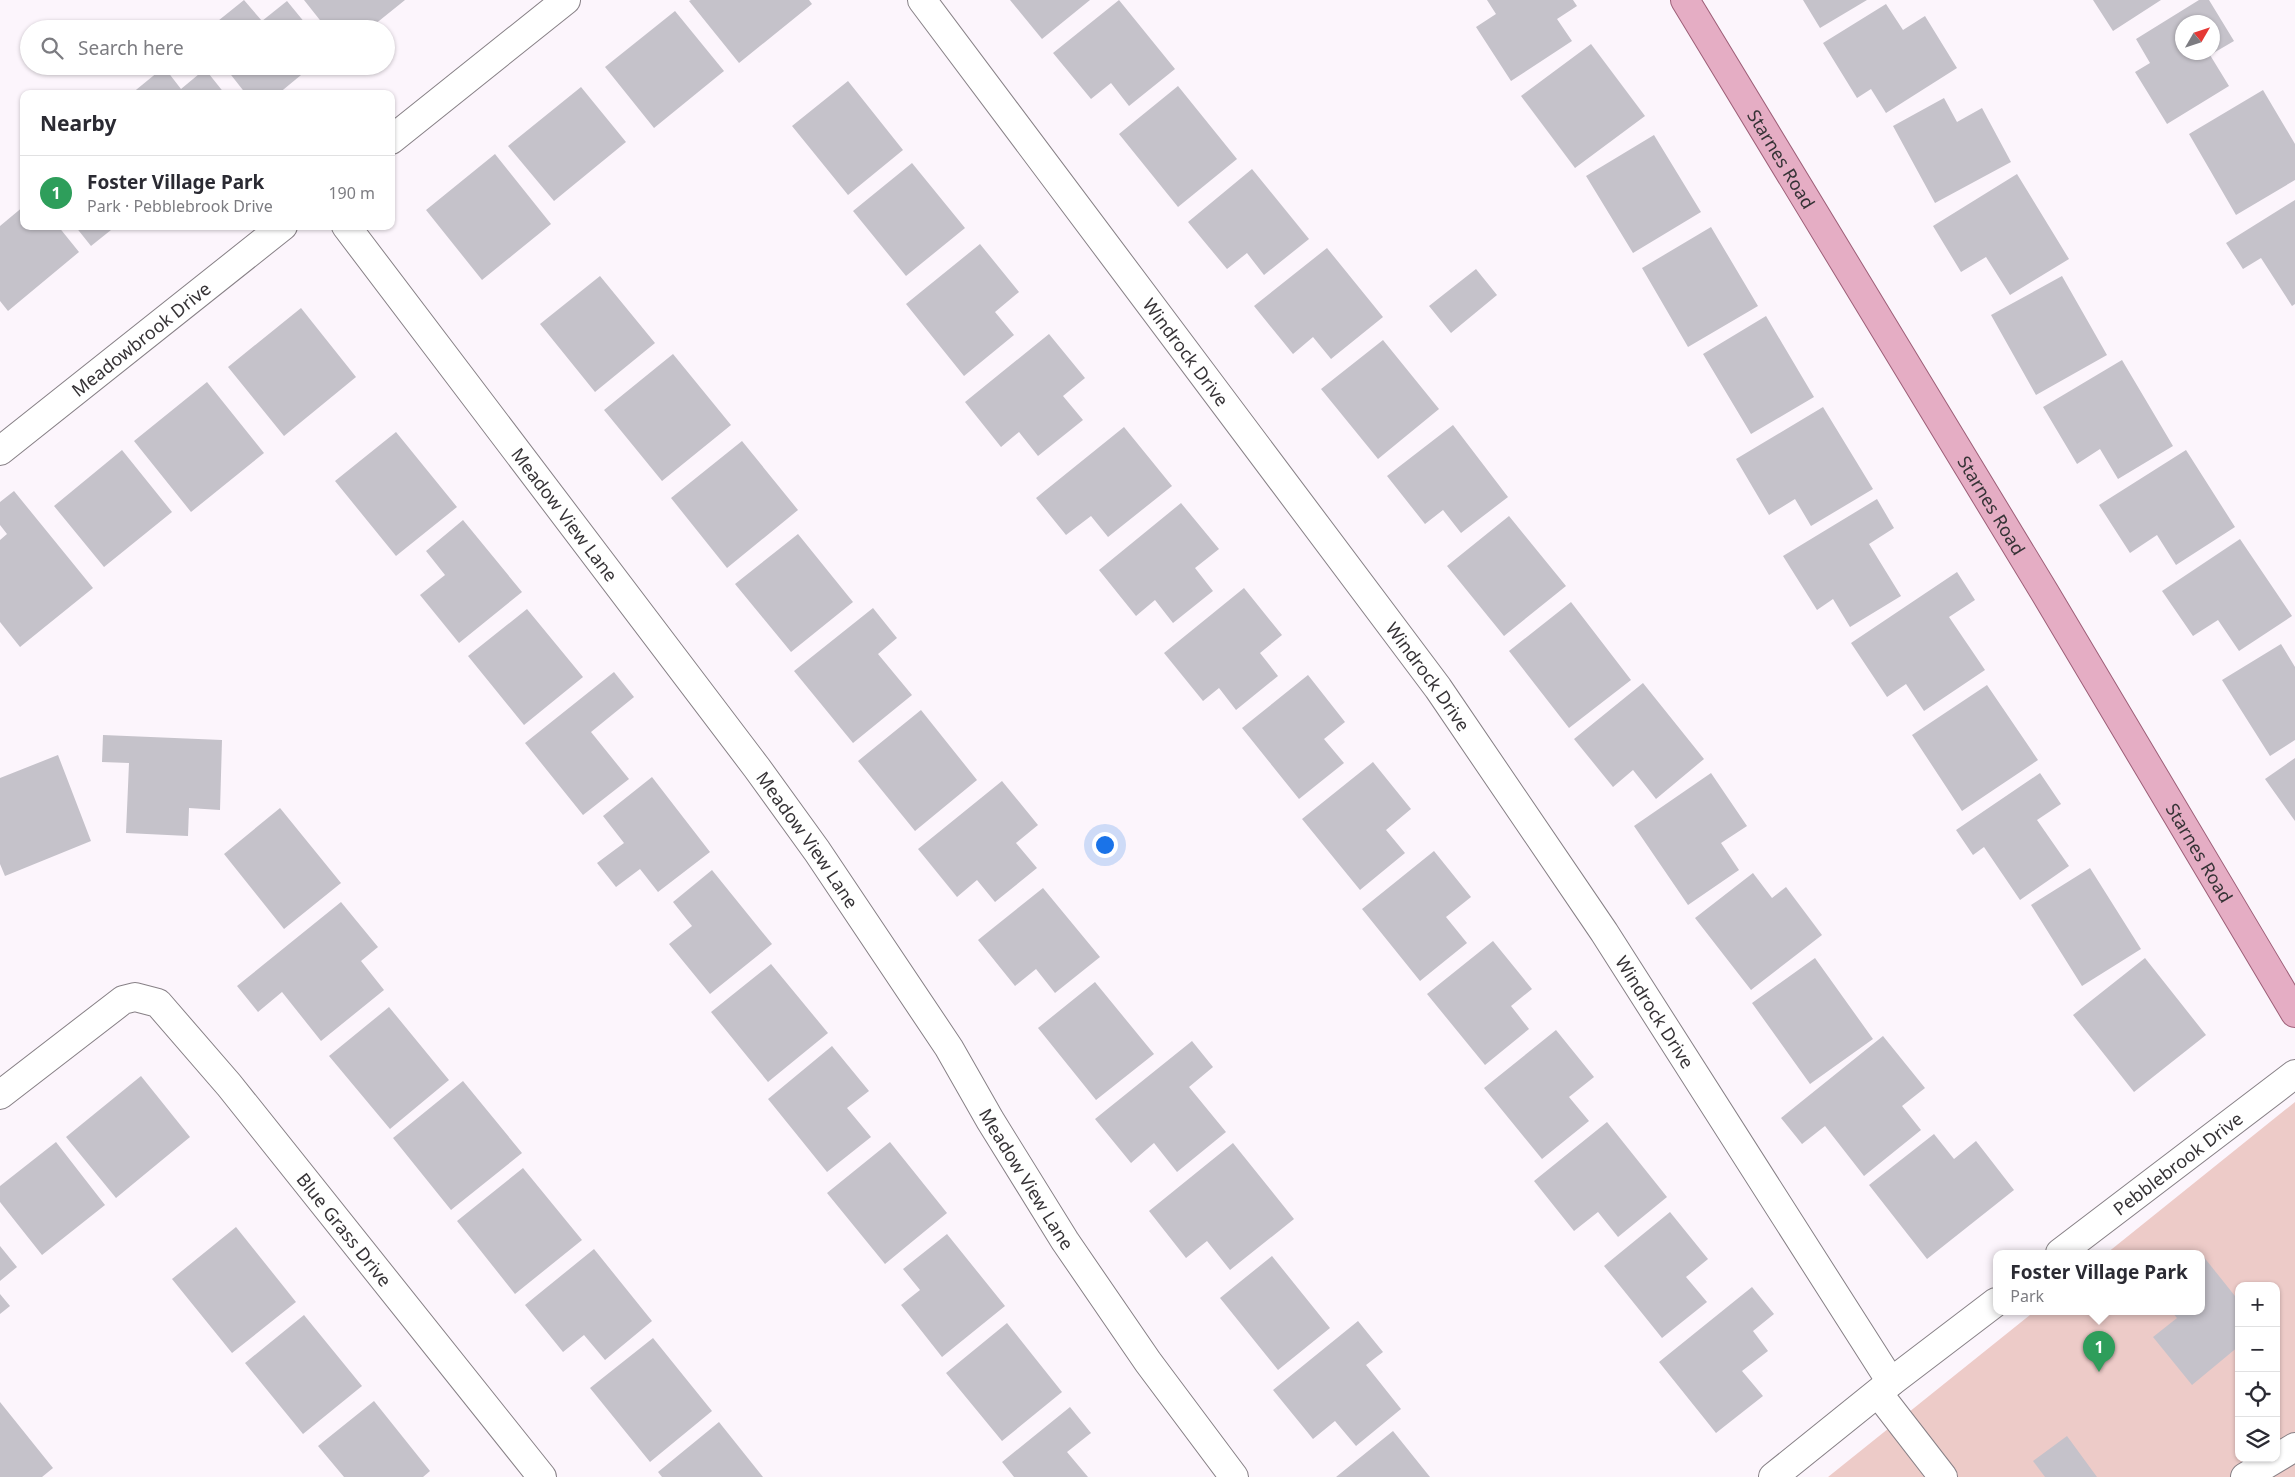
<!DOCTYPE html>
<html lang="en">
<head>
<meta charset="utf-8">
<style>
  :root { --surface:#fff; --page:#f7f7f7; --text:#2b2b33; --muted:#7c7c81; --line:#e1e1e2; --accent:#2b7572 }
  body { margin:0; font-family:"Noto Sans",sans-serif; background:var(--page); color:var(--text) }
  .controls { position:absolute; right:15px; bottom:15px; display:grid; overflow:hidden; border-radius:10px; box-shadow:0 1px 4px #0004 }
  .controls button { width:45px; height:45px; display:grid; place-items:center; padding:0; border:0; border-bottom:1px solid var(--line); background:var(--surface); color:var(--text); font:25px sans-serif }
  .compass { position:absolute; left:2175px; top:15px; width:45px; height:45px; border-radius:50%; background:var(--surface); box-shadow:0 1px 4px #0004; rotate:51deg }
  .you { position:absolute; left:1104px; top:844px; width:18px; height:18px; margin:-12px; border:4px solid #fff; border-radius:50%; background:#1a73e8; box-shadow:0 0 0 8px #1a73e833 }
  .badge { display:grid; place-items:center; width:32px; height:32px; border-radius:50%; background:var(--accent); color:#fff; font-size:16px; font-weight:700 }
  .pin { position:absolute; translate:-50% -41px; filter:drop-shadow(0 1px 2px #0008) }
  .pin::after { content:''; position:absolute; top:26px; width:18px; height:15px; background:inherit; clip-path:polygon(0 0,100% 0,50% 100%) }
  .popup { position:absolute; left:1993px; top:1250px; width:212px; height:65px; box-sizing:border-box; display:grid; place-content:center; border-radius:10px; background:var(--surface); filter:drop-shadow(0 1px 4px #0005); font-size:16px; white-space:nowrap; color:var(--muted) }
  .popup b { font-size:19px; color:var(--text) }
  .popup::after { content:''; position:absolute; left:50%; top:100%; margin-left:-10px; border:10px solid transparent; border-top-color:var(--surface) }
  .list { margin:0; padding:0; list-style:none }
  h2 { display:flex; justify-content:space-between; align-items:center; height:65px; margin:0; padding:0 20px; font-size:21px }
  h2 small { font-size:16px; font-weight:400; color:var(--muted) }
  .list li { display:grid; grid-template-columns:32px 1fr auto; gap:15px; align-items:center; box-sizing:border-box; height:75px; padding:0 20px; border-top:1px solid var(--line) }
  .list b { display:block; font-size:19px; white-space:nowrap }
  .list p { margin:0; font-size:16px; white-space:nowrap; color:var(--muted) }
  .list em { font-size:16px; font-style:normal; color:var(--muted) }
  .icon { flex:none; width:28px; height:28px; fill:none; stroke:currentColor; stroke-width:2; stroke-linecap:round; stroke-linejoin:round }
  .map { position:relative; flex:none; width:2295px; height:1477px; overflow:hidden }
  .search { position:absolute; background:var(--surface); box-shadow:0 1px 4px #0004; left:20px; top:20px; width:375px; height:55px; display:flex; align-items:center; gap:12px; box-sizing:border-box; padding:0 18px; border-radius:28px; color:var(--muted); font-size:19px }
  .panel { position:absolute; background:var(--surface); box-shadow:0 1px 4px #0004; left:20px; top:90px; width:375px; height:140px; border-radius:10px }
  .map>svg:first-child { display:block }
</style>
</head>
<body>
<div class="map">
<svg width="2295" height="1477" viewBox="0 0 2295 1477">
  <rect width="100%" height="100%" fill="#fcf5fc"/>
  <!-- green -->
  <path fill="#edcbc8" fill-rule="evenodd" d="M2295,1102V1477H1828L2035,1311H2202V1253H2107ZM2239,1286H2276V1458H2239Z"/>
  <!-- building -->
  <path fill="#c5c2ca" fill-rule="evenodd" d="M244,0L262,21L287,1L310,29H208Z
    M304,0H405L369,29H327Z
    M691,0H809L812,4L739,63L689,1Z
    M1010,0H1090L1042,39Z
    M1119,0L1175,69L1129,106L1111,83L1091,99L1053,53Z
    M1487,0H1573L1577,6L1557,19L1572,41L1511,81L1476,27L1496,14Z
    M1803,0H1867L1820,28Z
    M2093,0H2161L2113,31Z
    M2199,0H2209L2234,41L2210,55L2229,86L2167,124L2135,72L2150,63L2136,39ZM2182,22H2212V52H2182Z
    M1886,4L1903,30L1925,16L1957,68L1886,113L1871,89L1857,98L1823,43Z
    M675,11L724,71L654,128L605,67Z
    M1591,44L1645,116L1575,168L1521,96Z
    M224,66H312L278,94H246Z
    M164,67L181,89L205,69L225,94H131Z
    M848,81L903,150L848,195L792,126Z
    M1178,86L1237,159L1178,207L1119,134Z
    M581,87L626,142L554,201L508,146Z
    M2263,90L2295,144V180L2236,215L2189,134Z
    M1944,98L1957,122L1982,108L2011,162L1935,203L1893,126Z
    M1654,135L1701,212L1633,253L1586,176Z
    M495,154L551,224L482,280L426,210Z
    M912,163L965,228L906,276L853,211Z
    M1252,169L1309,239L1264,275L1247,253L1227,269L1188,222Z
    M2017,174L2069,259L2010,295L1986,257L1961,272L1933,226Z
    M2295,200V304L2292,306L2261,258L2243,269L2226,243Z
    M24,206V226H58L79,252L8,311L0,301V226Z
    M75,226H116L91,246Z
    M1711,227L1758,306L1688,347L1642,268Z
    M980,244L1019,292L995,312L1014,335L964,376L906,304Z
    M1327,248L1383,317L1331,359L1313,337L1293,354L1254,306Z
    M1476,269L1497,295L1451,333L1429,306Z
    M600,276L655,343L595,392L540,324Z
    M2062,276L2107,355L2036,395L1991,315Z
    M301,308L356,377L284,436L228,367Z
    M1766,316L1814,397L1751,434L1703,354Z
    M1049,334L1085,378L1063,396L1083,420L1038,456L1019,432L1001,447L965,402Z
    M1383,340L1439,409L1378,459L1321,389Z
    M673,354L731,425L662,481L604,410Z
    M2122,360L2173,446L2118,479L2100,449L2077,464L2043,407Z
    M207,382L264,453L191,512L134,441Z
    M1823,407L1873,489L1811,526L1795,499L1769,515L1736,459Z
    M1453,425L1508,497L1461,533L1443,510L1425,524L1387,476Z
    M1124,427L1172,486L1108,537L1091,516L1066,535L1036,498Z
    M396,432L457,507L396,556L335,481Z
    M742,441L798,510L727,568L671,498Z
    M122,450L172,512L104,567L54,506Z
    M2186,450L2235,527L2176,565L2157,535L2130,553L2099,505Z
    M14,491L93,588L20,647L0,622V540L7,534L0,525V502Z
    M1877,499L1894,528L1869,544L1901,596L1850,627L1833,599L1817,610L1783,556Z
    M1181,503L1219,549L1195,568L1213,591L1173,623L1155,600L1136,616L1099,570Z
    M1509,516L1566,586L1504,636L1447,566Z
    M463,520L522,592L459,643L420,595L445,575L426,551Z
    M798,534L853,602L791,652L735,584Z
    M2240,539L2292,616L2239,651L2218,620L2193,636L2162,591Z
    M1957,572L1975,600L1949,617L1985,670L1924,711L1906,684L1887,697L1851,643Z
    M1244,588L1282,635L1260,653L1278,676L1236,710L1219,688L1203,701L1164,653Z
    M1571,602L1631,680L1569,728L1509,651Z
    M873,608L897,638L878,654L912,695L853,743L794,671Z
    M527,609L583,677L524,725L468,656Z
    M2281,644L2295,667V740L2270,756L2222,680Z
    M614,672L634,697L591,732L629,779L583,815L525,743Z
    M1308,675L1345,722L1324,739L1344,763L1299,799L1242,728Z
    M1643,683L1704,759L1656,799L1633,770L1613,787L1574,739Z
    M1987,685L2038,760L1962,811L1912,735Z
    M921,710L977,780L915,831L858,761Z
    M103,735L222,740L220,810L189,808L188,836L126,833L129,763L102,762Z
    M58,755L91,841L5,876L0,864V778Z
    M2295,758V821L2265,779Z
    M1373,762L1411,809L1386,830L1405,853L1360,890L1302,819Z
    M1711,773L1747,826L1721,843L1739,870L1688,905L1634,826Z
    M2040,773L2061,804L2037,820L2069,866L2020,900L1984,847L1973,855L1956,830Z
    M652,777L710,852L658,892L640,869L616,887L597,863L624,843L603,816Z
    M1002,781L1038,825L1016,843L1037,868L995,902L977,880L957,897L918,849Z
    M280,808L341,883L284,929L224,854Z
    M1434,851L1471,897L1446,917L1467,943L1420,981L1362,909Z
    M2090,868L2141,949L2082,986L2031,905Z
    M712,870L772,944L710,994L669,944L692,926L673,902Z
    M1753,873L1772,898L1786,887L1822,935L1751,990L1695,918Z
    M1043,888L1100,957L1055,993L1036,969L1015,986L978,940Z
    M341,902L378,947L361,961L384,990L321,1041L282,992L258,1012L237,986Z
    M1493,941L1532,989L1511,1006L1529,1029L1485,1065L1427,994Z
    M1815,958L1873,1039L1810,1084L1752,1003Z
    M2145,958L2206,1035L2134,1092L2073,1015Z
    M771,964L828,1033L768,1082L711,1012Z
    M1095,982L1154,1054L1096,1100L1038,1028Z
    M389,1007L449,1080L390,1129L329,1056Z
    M1556,1030L1594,1077L1569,1097L1589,1121L1542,1159L1484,1088Z
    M1883,1036L1925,1088L1902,1106L1921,1130L1864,1176L1825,1126L1802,1144L1781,1118Z
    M1192,1041L1213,1067L1189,1087L1226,1132L1177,1172L1154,1143L1131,1163L1095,1119Z
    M832,1046L869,1091L847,1108L871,1137L827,1172L768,1099Z
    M141,1076L190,1137L116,1198L66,1137Z
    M463,1081L522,1153L451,1210L393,1138Z
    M1607,1122L1667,1197L1618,1237L1598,1212L1574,1231L1534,1181Z
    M1934,1134L1954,1159L1976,1141L2014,1190L1927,1259L1869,1185Z
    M56,1142L105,1205L42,1255L0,1202V1186Z
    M890,1142L947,1213L885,1264L827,1193Z
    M1233,1143L1294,1219L1230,1270L1207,1241L1186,1258L1149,1211Z
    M523,1168L582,1240L515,1294L457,1221Z
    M1670,1212L1708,1259L1686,1277L1707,1302L1662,1338L1604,1266Z
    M236,1227L296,1302L232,1353L172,1279Z
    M947,1234L1005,1306L942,1357L901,1305L920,1290L903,1269Z
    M0,1246L17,1267L0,1281Z
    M594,1249L652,1321L605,1360L584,1335L563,1352L525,1305Z
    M1272,1256L1330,1328L1278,1370L1220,1298Z
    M2203,1256L2239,1301V1346L2192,1385L2153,1337L2177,1318L2171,1311H2202Z
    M1752,1287L1774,1314L1753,1331L1768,1351L1742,1371L1763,1396L1716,1433L1659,1362Z
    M0,1294L10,1306L0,1314Z
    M304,1315L362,1386L303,1434L245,1363Z
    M1358,1321L1383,1352L1366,1365L1401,1409L1356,1446L1335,1421L1313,1439L1273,1390Z
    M1007,1323L1062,1392L1002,1441L946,1373Z
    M653,1338L712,1411L650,1462L590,1388Z
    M374,1401L430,1471L423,1477H344L318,1446Z
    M0,1402L53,1468L42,1477H0Z
    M1070,1407L1091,1433L1067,1452L1088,1477H1014L1002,1462Z
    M719,1422L763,1477H662L658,1472Z
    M1393,1431L1430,1477H1336Z
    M2067,1436L2097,1477H2045L2033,1461Z"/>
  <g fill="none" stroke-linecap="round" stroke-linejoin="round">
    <defs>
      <g id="minor">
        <path id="s1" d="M922,0L1438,688L1604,932L1891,1382"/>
        <path d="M391,140L566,0"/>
        <path id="s2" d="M346,226L757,768L817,851L949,1048L990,1120L1065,1241L1148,1362L1234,1477"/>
        <path id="s3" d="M0,451L283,226"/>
        <path id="s4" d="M0,1095L123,1000L135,997L158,1003L229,1085L542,1477"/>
        <path id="s5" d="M2060,1253L2295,1074"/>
        <path d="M1878,1393L1943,1477"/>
        <path d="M1773,1477L1891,1382L1996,1302"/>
        <path d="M2245,1477L2295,1447"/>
      </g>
      <g id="major">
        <path id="s6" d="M1685,0L2045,593L2295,1013"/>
      </g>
    </defs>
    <!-- minor casing -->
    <use href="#minor" stroke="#878086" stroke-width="30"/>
    <!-- major casing -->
    <use href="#major" stroke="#9d5f78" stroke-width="30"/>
    <!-- minor -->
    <use href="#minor" stroke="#fff" stroke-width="28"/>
    <!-- major -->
    <use href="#major" stroke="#e5adc4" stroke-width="28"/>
  </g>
  <g text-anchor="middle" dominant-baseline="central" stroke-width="4" stroke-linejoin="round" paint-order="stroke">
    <!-- street labels -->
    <g font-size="18" fill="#363336" stroke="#fcf5fc">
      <text stroke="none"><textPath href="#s6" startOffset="186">Starnes Road</textPath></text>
      <text stroke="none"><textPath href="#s3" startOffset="180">Meadowbrook Drive</textPath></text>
      <text stroke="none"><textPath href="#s1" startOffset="440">Windrock Drive</textPath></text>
      <text stroke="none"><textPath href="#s6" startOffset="591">Starnes Road</textPath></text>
      <text stroke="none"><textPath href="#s2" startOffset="362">Meadow View Lane</textPath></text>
      <text stroke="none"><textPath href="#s1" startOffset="845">Windrock Drive</textPath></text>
      <text stroke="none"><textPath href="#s2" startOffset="768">Meadow View Lane</textPath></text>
      <text stroke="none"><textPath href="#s6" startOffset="996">Starnes Road</textPath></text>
      <text stroke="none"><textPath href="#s1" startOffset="1250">Windrock Drive</textPath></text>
      <text stroke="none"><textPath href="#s5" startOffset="148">Pebblebrook Drive</textPath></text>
      <text stroke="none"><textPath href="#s2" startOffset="1172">Meadow View Lane</textPath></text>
      <text stroke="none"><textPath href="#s4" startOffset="485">Blue Grass Drive</textPath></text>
    </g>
  </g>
</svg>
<div class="controls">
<button>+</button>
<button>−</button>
<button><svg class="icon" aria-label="locate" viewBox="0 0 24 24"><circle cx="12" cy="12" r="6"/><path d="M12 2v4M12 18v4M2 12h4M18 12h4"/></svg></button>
<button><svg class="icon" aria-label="layers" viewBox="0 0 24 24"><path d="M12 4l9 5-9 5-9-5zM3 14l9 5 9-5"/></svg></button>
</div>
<svg class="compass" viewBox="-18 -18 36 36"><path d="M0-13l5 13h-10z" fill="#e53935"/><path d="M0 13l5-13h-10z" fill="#7c7c81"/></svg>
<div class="you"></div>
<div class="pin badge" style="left:2099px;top:1372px;background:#2e9e5b">1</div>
<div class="popup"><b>Foster Village Park</b>Park</div>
<div class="search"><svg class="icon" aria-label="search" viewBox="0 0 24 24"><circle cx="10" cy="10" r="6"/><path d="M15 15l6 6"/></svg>Search here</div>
<section class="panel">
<h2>Nearby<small></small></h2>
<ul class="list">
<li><span class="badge" style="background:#2e9e5b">1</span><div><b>Foster Village Park</b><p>Park · Pebblebrook Drive</p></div><em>190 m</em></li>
</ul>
</section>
</div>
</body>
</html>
